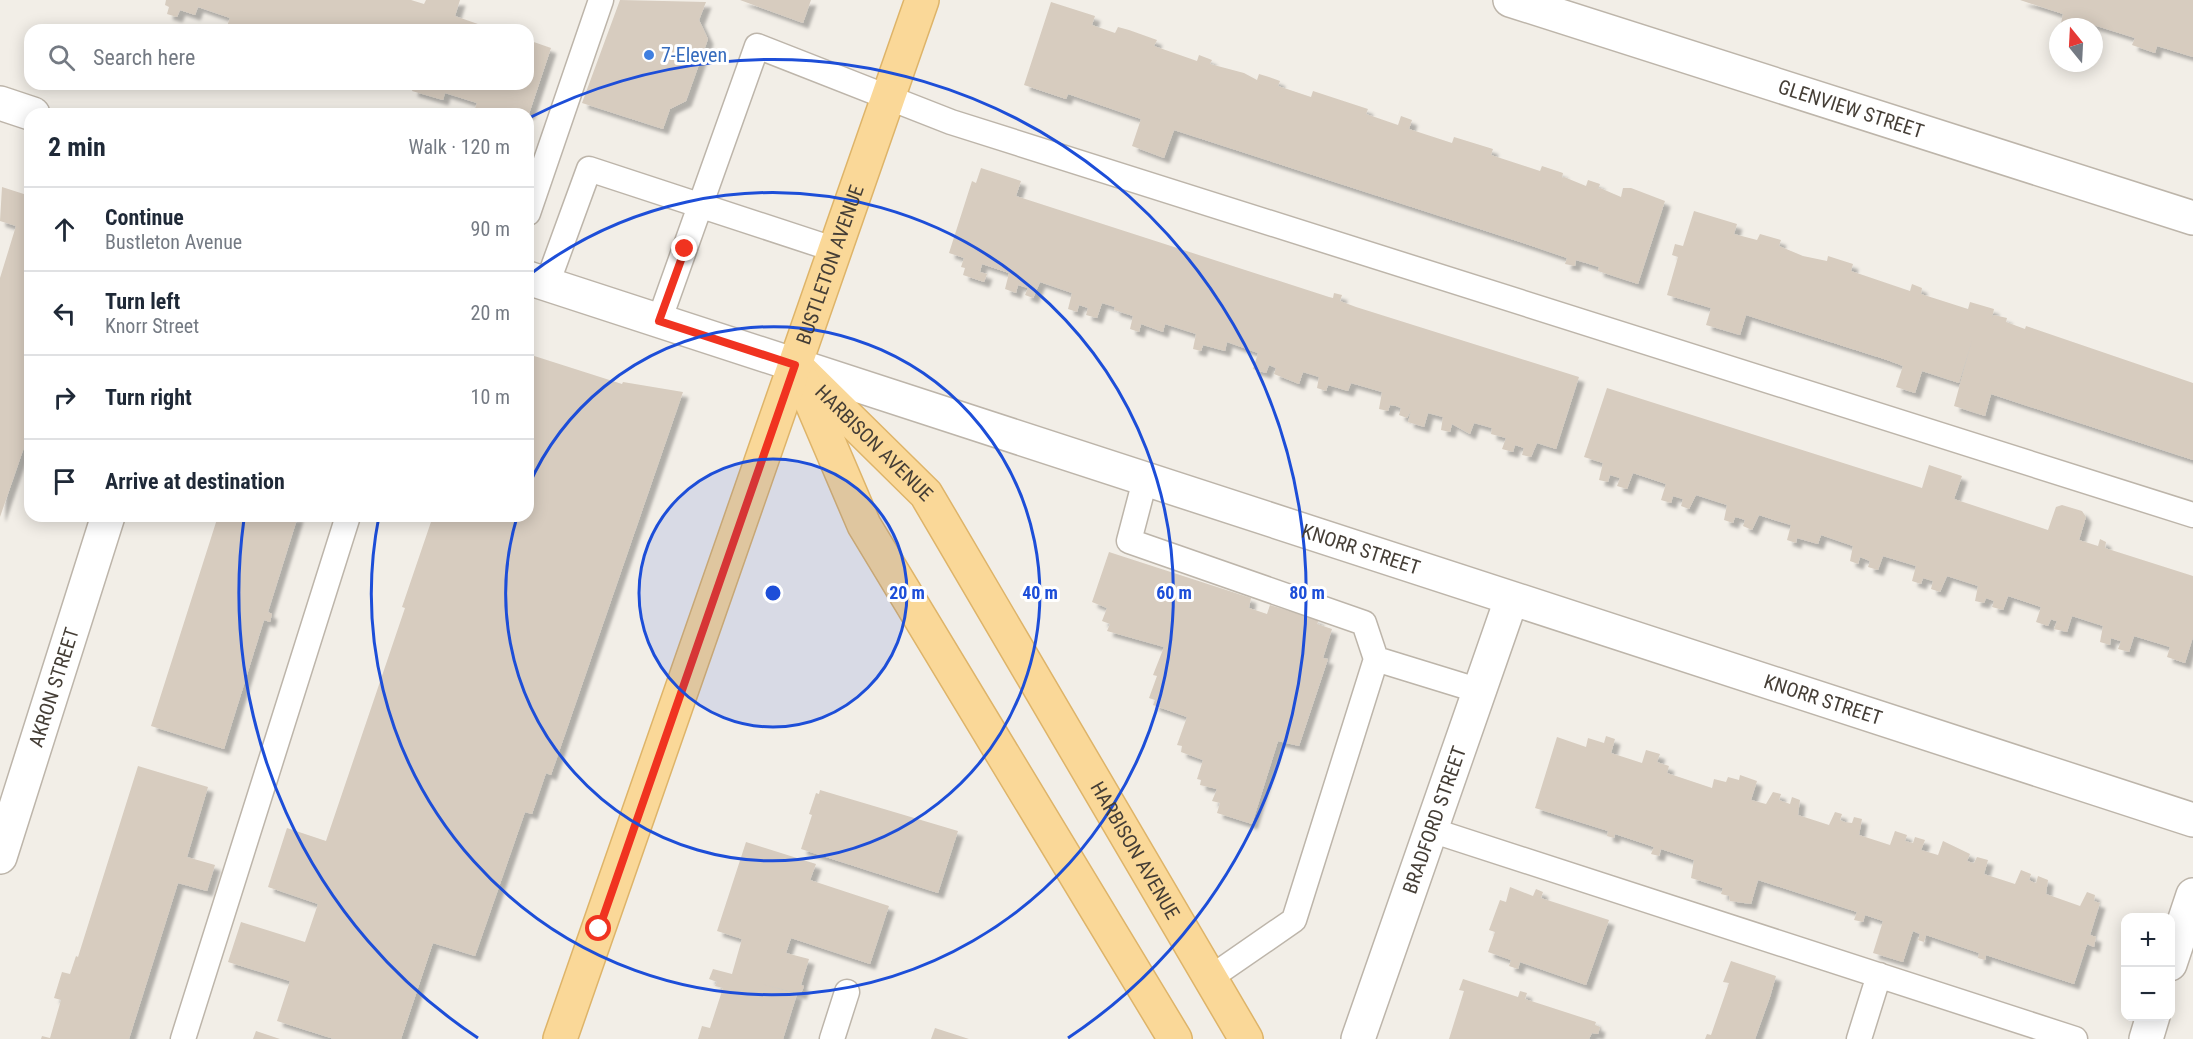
<!DOCTYPE html>
<html lang="en">
<head>
<meta charset="utf-8">
<style>
  :root { --surface:#fff; --page:#f6f6f7; --text:#1f2937; --muted:#747a83; --line:#e0e1e3 }
  body { margin:0; font-family:"Roboto Condensed",sans-serif; background:var(--page); color:var(--text) }
  .controls { position:absolute; right:18px; bottom:18px; display:grid; overflow:hidden; border-radius:12px; box-shadow:0 3px 15px #0003 }
  .controls button { width:54px; height:54px; display:grid; place-items:center; padding:0; border:0; border-bottom:2px solid var(--line); background:var(--surface); color:var(--text); font:30px sans-serif }
  .compass { position:absolute; left:2049px; top:18px; width:54px; height:54px; border-radius:50%; background:var(--surface); box-shadow:0 3px 15px #0003; rotate:342deg }
  .stop { position:absolute; width:18px; height:18px; margin:-14px; border:4px solid #f03320; border-radius:50%; background:#fff }
  .stop.end { background:#f03320; border-color:#fff; box-shadow:0 2px 6px #0008 }
  .list { margin:0; padding:0; list-style:none }
  h2 { display:flex; justify-content:space-between; align-items:center; height:78px; margin:0; padding:0 24px; font-size:26px }
  h2 small { font-size:20px; font-weight:400; color:var(--muted) }
  .list li { display:grid; grid-template-columns:39px 1fr auto; gap:18px; align-items:center; box-sizing:border-box; height:84px; padding:0 24px; border-top:2px solid var(--line) }
  .list b { display:block; font-size:22px; white-space:nowrap }
  .list p { margin:0; font-size:20px; white-space:nowrap; color:var(--muted) }
  .list em { font-size:20px; font-style:normal; color:var(--muted) }
  .icon { flex:none; width:33px; height:33px; fill:none; stroke:currentColor; stroke-width:2; stroke-linecap:round; stroke-linejoin:round }
  .map { position:relative; flex:none; width:2193px; height:1039px; overflow:hidden }
  .search { position:absolute; background:var(--surface); box-shadow:0 3px 15px #0003; left:24px; top:24px; width:510px; height:66px; display:flex; align-items:center; gap:15px; box-sizing:border-box; padding:0 21px; border-radius:18px; color:var(--muted); font-size:22px }
  .panel { position:absolute; background:var(--surface); box-shadow:0 3px 15px #0003; left:24px; top:108px; width:510px; height:414px; border-radius:18px }
  .map>svg:first-child { display:block }
</style>
</head>
<body>
<div class="map">
<svg width="2193" height="1039" viewBox="0 0 2193 1039">
  <defs>
    <filter id="shadow"><feDropShadow dx="5.5" dy="5.5" stdDeviation="1.5" flood-color="#0004"/></filter>
  </defs>
  <rect width="100%" height="100%" fill="#f2eee7"/>
  <!-- building -->
  <path fill="#d7ccbf" filter="url(#shadow)" d="M166,0H411L424,4L426,0H460L455,16L495,30H237L227,26L230,18L198,7L195,15L180,10L177,17L167,14L169,7L165,5Z
    M620,0L706,2L699,20L708,39L686,101L670,109L663,129L582,103Z
    M740,0H811L803,23Z
    M2020,0H2193V57L2157,46L2155,53L2132,45L2135,38L2087,23L2086,27H2075L2061,23L2063,14Z
    M1051,2L1095,16L1092,25L1115,33L1118,27L1129,30L1157,40L1154,46L1197,61L1199,55L1212,60L1210,64L1244,73L1257,80L1259,74L1269,77L1280,81L1278,86L1311,97L1313,91L1368,109L1366,114L1398,125L1401,116L1412,120L1409,129L1452,143L1454,137L1493,149L1491,155L1540,171L1542,166L1563,173L1562,178L1564,177L1586,186L1588,180L1600,184L1598,190L1600,188L1621,197L1623,188H1631L1665,201L1638,284L1598,271L1599,267L1576,260L1575,266L1565,264L1567,258L1529,245L1174,130L1164,158L1132,146L1141,119L1068,94L1066,99L1024,85Z
    M528,40L551,48L529,114H482L474,111L477,103L445,93L443,100L412,91L414,84H528Z
    M981,168L1021,181L1016,196L1329,297L1333,298L1334,293L1342,295L1340,301L1356,307L1579,377L1556,449L1537,443L1531,457L1522,455L1524,448L1515,445L1513,452L1502,449L1506,438L1491,434L1492,428L1474,423L1470,434L1452,424L1450,432L1441,430L1443,417L1428,413L1424,427L1408,422L1411,411L1407,418L1399,415L1401,408L1396,406L1390,405L1388,411L1379,409L1382,392L1351,383L1348,391L1328,385L1326,391L1317,388L1319,377L1303,372L1299,384L1274,374L1276,368L1269,365L1266,373L1253,369L1258,353L1227,342L1225,351L1203,345L1201,351L1193,349L1196,334L1165,324L1163,332L1141,324L1139,332L1130,329L1133,316L1114,310L1115,307L1102,303L1097,318L1086,315L1088,308L1079,305L1077,312L1068,309L1072,293L1040,282L1033,298L1025,295L1028,288L1018,285L1016,293L1005,289L1009,273L982,264L980,272L987,274L984,282L963,275L965,268L961,267L964,258L949,253L972,181L976,183Z
    M2,187L30,196V430L0,517V278L16,226L0,221Z
    M1694,211L1737,224L1734,234L1757,240L1760,234L1781,240L1779,246L1803,256L1827,261L1828,256L1853,264L1851,271L1910,291L1912,284L1922,288L1921,294L1968,309L1970,302L1994,309L1992,318L1994,315L2007,318L2006,322L2025,329L2026,326L2193,383V460L1991,394L1985,416L1954,406L1972,340L1959,383L1922,371L1915,393L1896,387L1903,366L1887,360L1746,315L1740,335L1706,325L1711,308L1667,295L1678,257L1672,255L1675,244L1683,246Z
    M528,354L622,384L623,382L683,392L551,775L546,773L532,814L525,812L475,956L433,943L401,1039H334L277,1021L290,981L228,962L241,922L305,942L318,904L268,887L287,828L326,841L405,608L402,607L433,516H528Z
    M1607,388L1922,488L1929,465L1962,476L1954,499L2048,530L2056,507L2062,505L2082,511L2086,517L2079,540L2098,546L2100,539L2106,542L2105,548L2193,576V637L2185,663L2167,657L2170,647L2134,636L2129,652L2118,649L2121,641L2117,640L2111,638L2110,645L2100,642L2103,626L2072,616L2067,632L2054,629L2057,621L2053,620L2051,619L2048,626L2036,622L2041,607L2008,596L2003,610L1992,607L1994,601L1986,598L1984,603L1975,601L1978,586L1947,576L1940,592L1931,589L1933,581L1923,578L1921,584L1912,581L1916,566L1883,556L1878,570L1868,567L1870,561L1860,557L1858,564L1850,561L1853,546L1821,535L1818,544L1797,538L1796,543L1787,540L1791,525L1774,520L1759,515L1752,530L1743,526L1745,520L1739,518L1735,517L1733,523L1724,520L1727,505L1696,495L1689,509L1681,506L1683,499L1673,496L1671,503L1661,500L1666,484L1633,473L1627,489L1617,486L1620,478L1610,475L1608,482L1599,480L1603,463L1584,457Z
    M218,516H298L268,612L272,614L270,622L264,620L224,749L151,726Z
    M1109,552L1251,598L1249,608L1267,614L1270,605L1319,620L1317,624L1332,629L1323,658L1328,659L1299,746L1278,741L1252,824L1217,813L1220,803L1212,801L1217,789L1200,785L1201,780L1197,779L1203,760L1181,752L1182,746L1177,745L1187,717L1153,705L1155,700L1149,698L1157,676L1153,675L1164,647L1107,631L1110,624L1102,621L1107,608L1092,602Z
    M1606,736L1615,739L1611,753L1642,763L1646,750L1660,754L1657,762L1669,766L1667,773L1712,788L1714,779L1726,782L1728,777L1739,780L1740,775L1757,781L1751,800L1766,804L1773,792L1781,794L1779,800L1790,804L1792,797L1800,800L1798,815L1829,825L1835,812L1842,814L1840,820L1845,822L1852,823L1854,817L1862,819L1859,835L1890,845L1895,831L1907,835L1905,841L1913,843L1915,837L1925,840L1921,850L1938,855L1943,841L1970,854L1967,861L1970,862L1974,863L1977,857L1988,860L1984,874L2015,884L2021,870L2031,874L2029,880L2033,882L2036,883L2038,876L2048,880L2046,894L2080,906L2087,892L2095,895L2094,901L2100,903L2090,935L2096,937L2094,947L2087,944L2074,984L1986,955L1985,960L1978,958L1979,953L1926,935L1924,942L1918,940L1920,934L1913,931L1903,962L1873,953L1883,921L1865,915L1863,922L1854,920L1857,912L1758,880L1751,904L1730,901L1729,896L1721,894L1723,888L1691,878L1694,860L1661,849L1659,856L1651,854L1654,847L1615,834L1614,838L1607,836L1608,831L1535,808L1557,737L1586,747L1588,738L1604,743Z
    M138,766L208,787L187,857L215,865L207,891L178,883L129,1039H41L42,1036L50,1038L61,1000L54,998L62,972L70,974L76,956L78,957Z
    M820,790L958,831L938,893L801,849L812,815L809,814L816,793L819,794Z
    M746,842L816,864L810,880L889,906L870,964L791,938L786,953L809,959L801,985L804,986L801,994L762,984L797,994L783,1039H698L702,1026L710,1028L723,988L715,986L717,982L709,979L713,969L732,974L742,939L717,931Z
    M1510,887L1533,896L1536,889L1543,892L1541,898L1609,920L1586,985L1520,962L1518,969L1509,966L1511,960L1488,952L1495,932L1489,930L1500,900L1506,902Z
    M1731,961L1776,976L1770,997L1755,1039H1705L1707,1034L1711,1035L1729,983L1723,982Z
    M1463,979L1518,997L1520,991L1527,993L1525,999L1596,1022L1595,1025L1600,1027L1598,1034L1592,1033L1589,1039H1449L1464,991L1459,990Z
    M935,1028L969,1039H931Z
    M256,1031L280,1039H253Z"/>
  <g fill="none" stroke-linecap="round" stroke-linejoin="round">
    <defs>
      <path id="lane" d="M528,213L601,0
        M547,284L589,169L836,250
        M659,321L757,46L951,122L2193,515
        M1145,480L1129,541L1364,623L1376,659
        M1431,830L2075,1039
        M1210,978L1294,920L1376,659L1480,691
        M183,1039L348,516
        M832,1039L847,992
        M1859,1039L1879,975"/>
      <g id="street">
        <path id="s1" d="M1510,0L2193,218"/>
        <path d="M0,103L33,114"/>
        <path id="s2" d="M528,278L2193,820"/>
        <path id="s3" d="M0,857L108,516"/>
        <path d="M2170,964L2193,895"/>
        <path id="s4" d="M1358,1039L1511,600"/>
        <path d="M2146,1039L2153,1016"/>
      </g>
      <g id="primary">
        <path id="s5" d="M795,365L926,494L1246,1039"/>
        <path d="M802,380L864,525L1175,1039"/>
        <path id="s6" d="M560,1039L922,0"/>
      </g>
    </defs>
    <!-- lane casing -->
    <use href="#lane" stroke="#bdb5aa" stroke-width="27"/>
    <!-- street casing -->
    <use href="#street" stroke="#bdb5aa" stroke-width="36"/>
    <!-- primary casing -->
    <use href="#primary" stroke="#deb469" stroke-width="36"/>
    <!-- lane -->
    <use href="#lane" stroke="#fff" stroke-width="24"/>
    <!-- street -->
    <use href="#street" stroke="#fff" stroke-width="33"/>
    <!-- primary -->
    <use href="#primary" stroke="#fad898" stroke-width="33"/>
  </g>
  <g fill="none" stroke-linecap="round" stroke-linejoin="round">
    <!-- route -->
    <path stroke="#f03320" stroke-width="8" d="M599,929L795,365L659,321L685,249"/>
  </g>
  <!-- distance rings -->
  <circle cx="773" cy="593" r="134" fill="#1d4ed8" fill-opacity=".12"/>
  <g fill="none" stroke="#1d4ed8" stroke-width="3">
    <circle cx="773" cy="593" r="134"/>
    <path d="M528 487A267 267 0 1 1 517 517"/>
    <path d="M529 275A401 401 0 1 1 379 516"/>
    <path d="M478 1038A534 534 0 0 1 244 519M531 117A534 534 0 0 1 1068 1038"/>
  </g>
  <!-- markers -->
  <circle fill="#3f7fe0" stroke="#fff" stroke-width="2" cx="649" cy="55" r="6"/>
  <g text-anchor="middle" dominant-baseline="central" stroke-width="6" stroke-linejoin="round" paint-order="stroke">
    <!-- shop labels -->
    <g font-size="20" fill="#366cbe" stroke="#fff" text-anchor="start">
      <text x="661" y="55">7-Eleven</text>
    </g>
    <!-- street labels -->
    <g font-size="20" fill="#453e36" stroke="#fff">
      <text stroke="none"><textPath href="#s1" startOffset="358">GLENVIEW STREET</textPath></text>
      <text stroke="none"><textPath href="#s6" startOffset="820">BUSTLETON AVENUE</textPath></text>
      <text stroke="none"><textPath href="#s5" startOffset="111">HARBISON AVENUE</textPath></text>
      <text stroke="none"><textPath href="#s2" startOffset="876">KNORR STREET</textPath></text>
      <text stroke="none"><textPath href="#s3" startOffset="178">AKRON STREET</textPath></text>
      <text stroke="none"><textPath href="#s2" startOffset="1362">KNORR STREET</textPath></text>
      <text stroke="none"><textPath href="#s4" startOffset="232">BRADFORD STREET</textPath></text>
      <text stroke="none"><textPath href="#s5" startOffset="597">HARBISON AVENUE</textPath></text>
    </g>
  </g>
  <circle cx="773" cy="593" r="9" fill="#1d4ed8" stroke="#fff" stroke-width="3"/>
  <g font-size="18" text-anchor="middle" font-weight="bold" fill="#1d4ed8" stroke="#fff" stroke-width="6" stroke-linejoin="round" paint-order="stroke">
    <text x="907" y="599">20 m</text>
    <text x="1040" y="599">40 m</text>
    <text x="1174" y="599">60 m</text>
    <text x="1307" y="599">80 m</text>
  </g>
</svg>
<div class="controls">
<button>+</button>
<button>−</button>
</div>
<svg class="compass" viewBox="-18 -18 36 36"><path d="M0-13l5 13h-10z" fill="#e53935"/><path d="M0 13l5-13h-10z" fill="#747a83"/></svg>
<div class="stop" style="left:599px;top:929px"></div>
<div class="stop end" style="left:685px;top:249px"></div>
<div class="search"><svg class="icon" aria-label="search" viewBox="0 0 24 24"><circle cx="10" cy="10" r="6"/><path d="M15 15l6 6"/></svg>Search here</div>
<section class="panel">
<h2>2 min<small>Walk · 120 m</small></h2>
<ul class="list">
<li><svg class="icon" aria-label="ahead" viewBox="0 0 24 24"><path d="M12 20V5M6 11l6-6 6 6"/></svg><div><b>Continue</b><p>Bustleton Avenue</p></div><em>90 m</em></li>
<li><svg class="icon" aria-label="left" viewBox="0 0 24 24"><path d="M17 20v-9H6M10 6l-5 5 5 5"/></svg><div><b>Turn left</b><p>Knorr Street</p></div><em>20 m</em></li>
<li><svg class="icon" aria-label="right" viewBox="0 0 24 24"><path d="M7 20v-9h11M14 6l5 5-5 5"/></svg><div><b>Turn right</b></div><em>10 m</em></li>
<li><svg class="icon" aria-label="arrive" viewBox="0 0 24 24"><path d="M6 21V4h12l-3 4 3 4H6"/></svg><div><b>Arrive at destination</b></div></li>
</ul>
</section>
</div>
</body>
</html>
